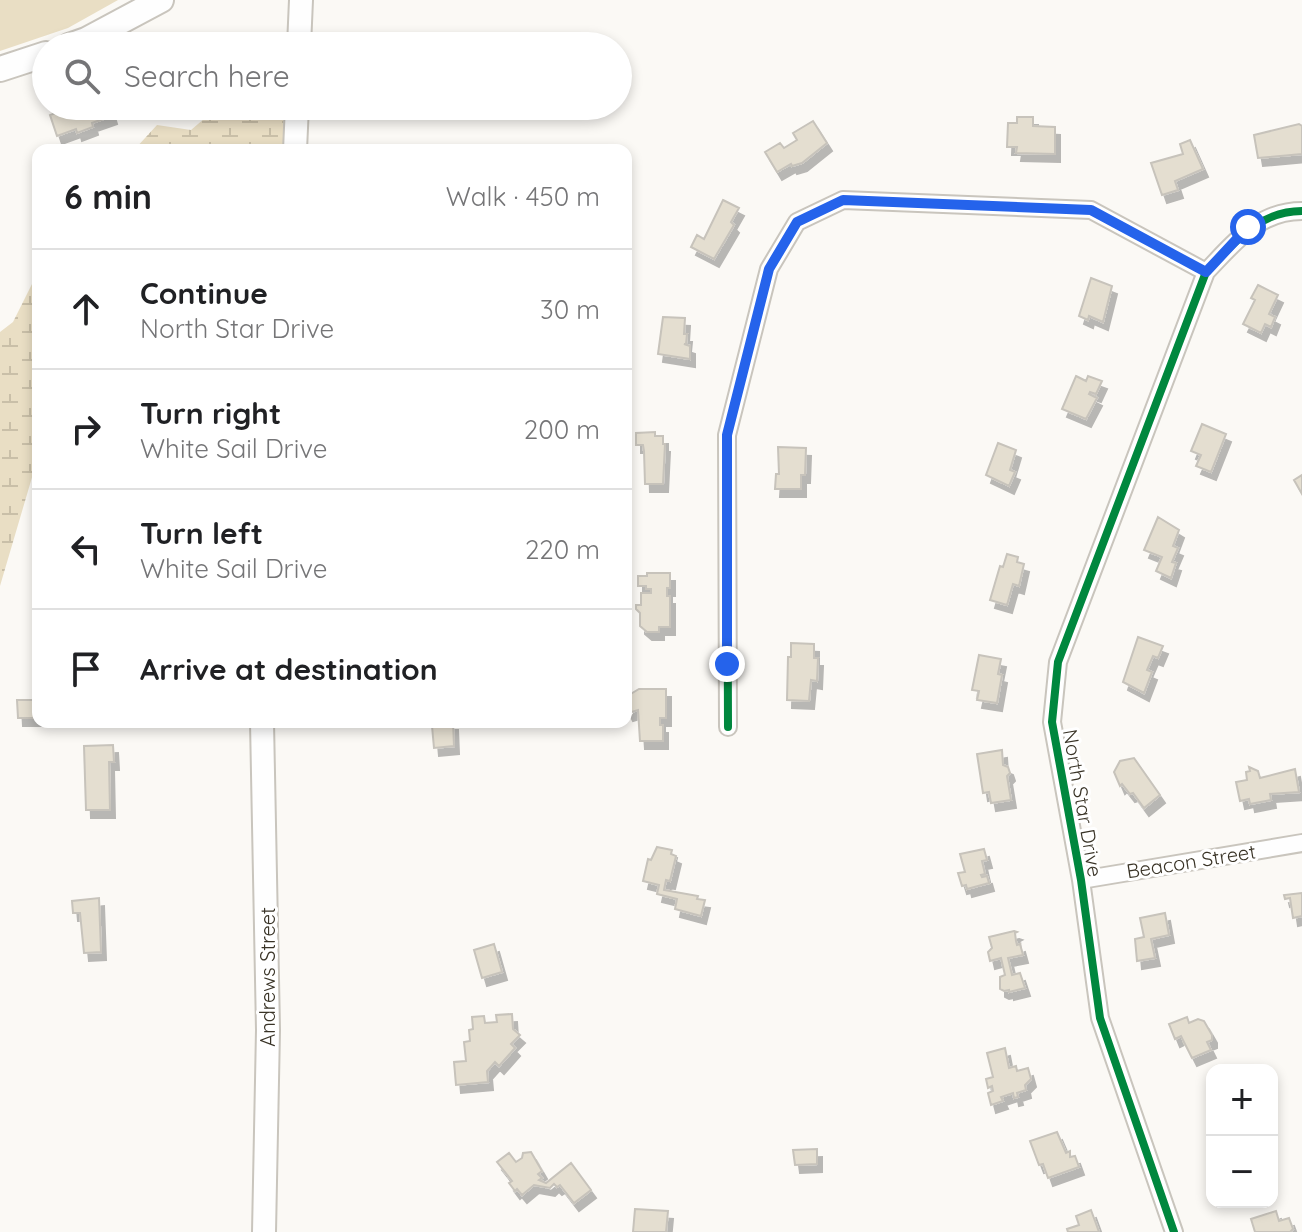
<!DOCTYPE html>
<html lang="en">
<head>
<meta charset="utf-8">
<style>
  :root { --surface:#fff; --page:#f6f6f6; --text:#202124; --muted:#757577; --line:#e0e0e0 }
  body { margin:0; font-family:Quicksand,sans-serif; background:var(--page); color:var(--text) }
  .controls { position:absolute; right:24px; bottom:24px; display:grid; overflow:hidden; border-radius:16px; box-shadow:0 4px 12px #0003 }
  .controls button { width:72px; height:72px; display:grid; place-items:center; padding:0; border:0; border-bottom:2px solid var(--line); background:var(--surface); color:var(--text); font:40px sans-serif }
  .stop { position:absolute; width:24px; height:24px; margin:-18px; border:6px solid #2563eb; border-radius:50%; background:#fff }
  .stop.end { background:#2563eb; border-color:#fff; box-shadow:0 2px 8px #0008 }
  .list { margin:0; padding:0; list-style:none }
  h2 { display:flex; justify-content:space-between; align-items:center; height:104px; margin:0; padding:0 32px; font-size:34px }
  h2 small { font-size:26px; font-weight:400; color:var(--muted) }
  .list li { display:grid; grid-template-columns:52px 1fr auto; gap:24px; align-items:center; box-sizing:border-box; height:120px; padding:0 32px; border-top:2px solid var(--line) }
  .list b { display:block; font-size:30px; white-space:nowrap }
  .list p { margin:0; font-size:26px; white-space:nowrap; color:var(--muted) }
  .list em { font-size:26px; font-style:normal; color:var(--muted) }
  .icon { flex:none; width:44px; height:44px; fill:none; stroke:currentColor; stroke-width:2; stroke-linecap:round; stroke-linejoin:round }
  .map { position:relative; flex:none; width:1302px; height:1232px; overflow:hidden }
  .search { position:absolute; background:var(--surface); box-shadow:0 4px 12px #0003; left:32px; top:32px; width:600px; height:88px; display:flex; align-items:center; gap:20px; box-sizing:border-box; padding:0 28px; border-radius:44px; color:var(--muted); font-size:30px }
  .panel { position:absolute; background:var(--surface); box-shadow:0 4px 12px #0003; left:32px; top:144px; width:600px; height:584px; border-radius:16px }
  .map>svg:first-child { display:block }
</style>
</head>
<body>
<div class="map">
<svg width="1302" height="1232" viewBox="0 0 1302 1232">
  <defs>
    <pattern id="wetland-marsh" width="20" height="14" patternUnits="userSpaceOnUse" patternTransform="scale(2)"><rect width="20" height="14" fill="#e9dec4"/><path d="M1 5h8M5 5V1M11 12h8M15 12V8" fill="none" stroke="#c9bfa8"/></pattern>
    <filter id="shadow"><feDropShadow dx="5" dy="8" stdDeviation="0" flood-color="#0004"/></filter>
  </defs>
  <rect width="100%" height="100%" fill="#fbf9f5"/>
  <!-- wetland -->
  <path fill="url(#wetland-marsh)" d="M219,106H284L283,150H134L157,125L191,130Z
    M38,249V457L0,586V332L13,322L36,276Z"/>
  <!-- green -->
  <path fill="#e9dec4" d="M0,0H118L68,28L0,51Z"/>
  <!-- building -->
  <path fill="#e4ded0" stroke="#c7c3bb" stroke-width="2" filter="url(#shadow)" d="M75,106H109L112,116L92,123L93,127L77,133L76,129L57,136L50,115Z
    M1017,117H1033V126L1055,127V154L1016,153L1017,147H1007L1008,123H1017Z
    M813,121L827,143L802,163L792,166L791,164L777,172L765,152L780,143L784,148L797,140L793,133Z
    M1299,124L1302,126V154L1258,158L1254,135Z
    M1190,140L1203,169L1175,181L1178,190L1162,195L1151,163L1183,154L1180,144Z
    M723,200L739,208L731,222L734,225L714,259L691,247L697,235L704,239Z
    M1091,278L1112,286L1103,322L1089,316L1088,320L1079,316Z
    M1258,285L1278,295L1269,314L1275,317L1271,327L1265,324L1261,333L1243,324L1255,300L1251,298Z
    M663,317L685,318L684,334H687L686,344H684L690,346V359L658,354Z
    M1076,376L1086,381L1088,376L1102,381L1096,394L1090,392L1089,394L1097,398L1086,419L1062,409Z
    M1202,424L1226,434L1211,472L1196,466L1201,455L1191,451Z
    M655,432V436H663V444H665L663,484H645L644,451L643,445H636V433Z
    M998,443L1016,450L1010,470L1015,472L1009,486L986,475Z
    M778,447L806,448L805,475H801V489H775L776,474H779Z
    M1302,475V494L1294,480Z
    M1158,517L1179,530L1173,546L1178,548L1172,562L1176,563L1171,578L1156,571L1162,557L1144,550Z
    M1007,554L1018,557L1017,562L1024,564L1019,586L1013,584L1007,605L990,600L1000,566L1003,567Z
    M647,573H670V588H667V596H670V627H659V632H647L640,626V613L636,609V605H641V593H651V589H646V586H638V576H647Z
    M1138,637L1163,646L1158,658L1153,656L1147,670L1152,672L1144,693L1123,682Z
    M791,643L814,644V658H818L817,681L811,680L809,701L787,700L788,657H791Z
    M979,655L1001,659L998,674L1002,675L997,703L977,700L979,691L972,690Z
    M639,689H666V718H660V725H663V741H640L638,710L628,713L626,709L629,706V695Z
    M17,700H37V718H18Z
    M429,722H453L454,746L434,748L432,726H429Z
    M113,745L114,762H109L110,810H86L84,746Z
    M1002,750L1003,765L1008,767L1010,773L1007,776L1011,800L991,803L989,792L983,793L977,754Z
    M1134,758L1160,795L1144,808L1133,793L1130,794L1122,784L1120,786L1114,772L1120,761Z
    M1249,767L1258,771L1260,778L1295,769L1299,792L1270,794L1271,800L1250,804L1249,799L1240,801L1236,782L1247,780L1246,772L1250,771Z
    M657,847L672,850L671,854L676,856L670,881L666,880L664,890L698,896L697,899L705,900L701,916L675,909L677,899L657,894L659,885L643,881L648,859L651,860Z
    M984,849L987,860L982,861L985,874L981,875L982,877L987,876L989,883L967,889L966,885L962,886L958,873L965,872L960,854Z
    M1302,893V916L1293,918L1290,898L1285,899L1284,895Z
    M99,898L101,952L84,953L80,913H73L72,901Z
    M1165,913L1169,935L1151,939L1155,958L1137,961L1135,939L1144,937L1140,918Z
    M1014,931L1017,932L1015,933L1016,941L1017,945L1020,944L1023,955L1008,958L1012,975L1020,973L1025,988L1009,992V990L1004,991L1000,989V977L1005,975L1001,958L990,961L988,952L992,948L989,937Z
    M494,944L502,972L482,978L474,950Z
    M512,1014L513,1029L520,1035L511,1044L515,1048L499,1066L495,1062L487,1071L488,1082L456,1085L454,1062L466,1061L464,1042L470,1041L469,1030L473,1029L472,1017L484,1016L485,1023L497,1022L496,1015Z
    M1187,1017L1189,1023L1198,1019L1204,1021L1212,1035V1040L1207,1042L1211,1050L1192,1058L1181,1036L1175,1039L1169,1024Z
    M1005,1048L1009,1068L1016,1066L1017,1071L1028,1068L1031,1079L1025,1085L1026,1090L1017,1093L1018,1097L1014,1098L1013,1093L1001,1097L1003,1101L991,1105L988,1093L993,1091L992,1086L988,1088L986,1079L993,1077L987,1053Z
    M1057,1132L1066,1153L1070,1151V1157L1075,1156L1079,1167L1048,1178L1043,1164L1039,1165L1030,1141Z
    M817,1149V1164L795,1165L793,1150Z
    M531,1152L542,1171L538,1174L542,1178L539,1180L546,1183L571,1163L591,1190L574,1203L560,1185L557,1187L554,1184L550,1188L534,1185L522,1195L517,1189L515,1191L509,1183L512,1181L497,1162L509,1153L516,1162L522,1158L523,1153Z
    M635,1209L668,1211L666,1232H633Z
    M1091,1210L1099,1232H1068L1067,1229L1079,1225L1076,1216Z
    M1276,1211L1279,1221L1289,1218L1293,1229L1290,1232H1255L1251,1219Z"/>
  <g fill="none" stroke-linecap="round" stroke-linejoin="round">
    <defs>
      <path id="minor" d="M728,727L727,435L769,269L797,222L843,200L1091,210L1206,272
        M1081,880L1302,843
        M1174,1232L1100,1018L1081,880L1052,722L1058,662L1206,272C1234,243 1258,211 1302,211"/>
      <path id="tertiary" d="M299,46L301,0
        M295,150L297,106
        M262,722L268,1030L264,1232"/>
      <path id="secondary" d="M69,46L86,40L161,0
        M0,69L46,54"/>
    </defs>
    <!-- minor casing -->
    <use href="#minor" stroke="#c9c5bd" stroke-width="20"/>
    <!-- tertiary casing -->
    <use href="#tertiary" stroke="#c9c5bd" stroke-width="26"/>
    <!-- secondary casing -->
    <use href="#secondary" stroke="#c9c5bd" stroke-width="28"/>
    <!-- minor -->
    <use href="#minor" stroke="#fefefe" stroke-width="16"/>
    <!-- tertiary -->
    <use href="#tertiary" stroke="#fefefe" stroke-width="22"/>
    <!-- secondary -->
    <use href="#secondary" stroke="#fefefe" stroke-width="24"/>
    <defs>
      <path id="cycleway" d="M728,727L727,435L769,269L797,222L843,200L1091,210L1206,272
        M1174,1232L1100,1018L1081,880L1052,722L1058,662L1206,272C1234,243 1258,211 1302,211"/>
    </defs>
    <!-- cycleway casing -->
    <use href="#cycleway" stroke="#fff" stroke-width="13"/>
    <!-- cycleway -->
    <use href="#cycleway" stroke="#00873e" stroke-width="8"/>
  </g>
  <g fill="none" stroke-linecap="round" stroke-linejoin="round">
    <!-- route -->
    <path stroke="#2563eb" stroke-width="10" d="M727,664V435L769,269L797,222L843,200L1091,210L1206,272L1248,227"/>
  </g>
  <g text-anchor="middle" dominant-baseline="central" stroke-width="6" stroke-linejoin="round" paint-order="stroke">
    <!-- street labels -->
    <g font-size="20" fill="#393326" stroke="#fff">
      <text transform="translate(1083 803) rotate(80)">North Star Drive</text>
      <text transform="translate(1191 861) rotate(-9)">Beacon Street</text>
      <text transform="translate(267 977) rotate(-90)">Andrews Street</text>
    </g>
  </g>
</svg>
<div class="controls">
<button>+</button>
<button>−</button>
</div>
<div class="stop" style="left:1248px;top:227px"></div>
<div class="stop end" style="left:727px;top:664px"></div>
<div class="search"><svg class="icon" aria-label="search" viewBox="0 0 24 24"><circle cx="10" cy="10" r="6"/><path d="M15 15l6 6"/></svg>Search here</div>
<section class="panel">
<h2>6 min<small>Walk · 450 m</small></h2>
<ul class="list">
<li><svg class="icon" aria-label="ahead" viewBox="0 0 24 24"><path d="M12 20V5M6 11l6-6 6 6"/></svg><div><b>Continue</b><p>North Star Drive</p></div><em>30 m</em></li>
<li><svg class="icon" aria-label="right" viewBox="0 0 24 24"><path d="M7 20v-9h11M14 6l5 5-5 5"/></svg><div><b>Turn right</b><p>White Sail Drive</p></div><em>200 m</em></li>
<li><svg class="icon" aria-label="left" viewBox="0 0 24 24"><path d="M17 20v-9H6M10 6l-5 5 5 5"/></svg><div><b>Turn left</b><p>White Sail Drive</p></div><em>220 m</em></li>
<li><svg class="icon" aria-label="arrive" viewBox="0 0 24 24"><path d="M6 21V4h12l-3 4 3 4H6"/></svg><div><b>Arrive at destination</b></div></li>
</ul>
</section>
</div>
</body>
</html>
